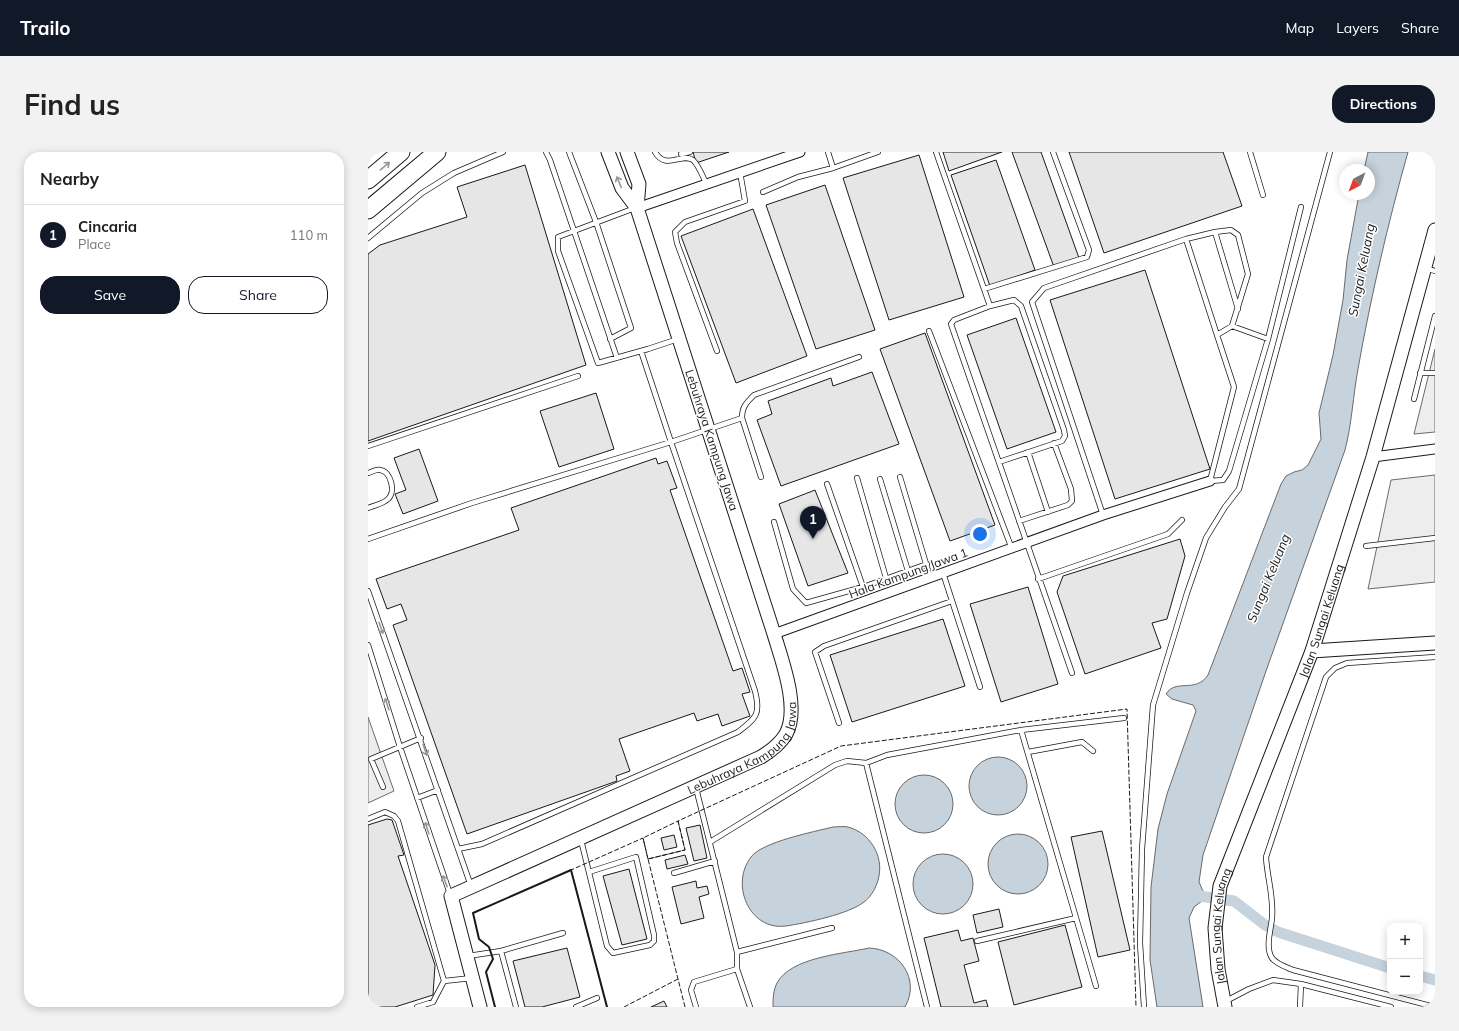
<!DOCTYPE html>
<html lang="en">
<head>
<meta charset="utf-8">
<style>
  :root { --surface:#fff; --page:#f2f2f2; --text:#222; --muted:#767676; --line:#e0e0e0; --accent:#111827 }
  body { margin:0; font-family:Mulish,sans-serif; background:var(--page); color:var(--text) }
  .controls { position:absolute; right:12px; bottom:12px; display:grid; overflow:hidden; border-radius:8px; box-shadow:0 2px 10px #0003 }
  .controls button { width:36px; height:36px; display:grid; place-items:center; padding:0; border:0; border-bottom:1px solid var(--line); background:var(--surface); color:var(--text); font:20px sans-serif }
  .compass { position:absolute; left:971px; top:12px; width:36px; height:36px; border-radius:50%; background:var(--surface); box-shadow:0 2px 10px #0003; rotate:221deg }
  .you { position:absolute; left:612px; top:382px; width:14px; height:14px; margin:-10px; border:3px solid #fff; border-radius:50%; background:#1a73e8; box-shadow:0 0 0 6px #1a73e833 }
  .badge { display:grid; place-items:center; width:26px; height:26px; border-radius:50%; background:var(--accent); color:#fff; font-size:13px; font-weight:700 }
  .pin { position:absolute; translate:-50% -33px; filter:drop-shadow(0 1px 2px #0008) }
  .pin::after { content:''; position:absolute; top:21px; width:14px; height:12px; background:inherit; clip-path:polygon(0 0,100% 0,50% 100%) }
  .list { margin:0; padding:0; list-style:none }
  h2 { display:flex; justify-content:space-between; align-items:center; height:52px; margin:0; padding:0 16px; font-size:17px }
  h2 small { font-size:13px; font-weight:400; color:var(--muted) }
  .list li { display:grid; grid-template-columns:26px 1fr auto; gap:12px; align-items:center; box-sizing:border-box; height:60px; padding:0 16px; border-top:1px solid var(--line) }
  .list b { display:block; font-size:15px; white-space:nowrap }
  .list p { margin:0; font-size:13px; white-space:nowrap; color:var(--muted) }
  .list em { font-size:13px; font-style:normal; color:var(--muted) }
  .actions { display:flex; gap:8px; padding:12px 16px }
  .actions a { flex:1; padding:9px 0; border:1px solid var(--accent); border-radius:16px; text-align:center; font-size:14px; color:var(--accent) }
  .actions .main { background:var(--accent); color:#fff }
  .map { position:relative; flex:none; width:1067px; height:855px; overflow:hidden; border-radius:16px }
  header { display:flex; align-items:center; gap:24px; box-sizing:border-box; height:56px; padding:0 20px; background:var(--accent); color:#fff }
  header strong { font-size:19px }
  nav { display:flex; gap:22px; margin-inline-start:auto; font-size:14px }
  .intro { display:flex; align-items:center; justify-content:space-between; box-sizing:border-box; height:96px; padding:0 24px }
  h1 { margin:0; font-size:28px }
  .button { padding:10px 18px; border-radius:16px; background:var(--accent); color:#fff; font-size:14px; font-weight:700 }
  main { display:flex; gap:24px; padding:0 24px }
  aside { flex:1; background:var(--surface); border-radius:16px; box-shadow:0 2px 10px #0003 }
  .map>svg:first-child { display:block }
</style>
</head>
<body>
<header>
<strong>Trailo</strong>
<nav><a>Map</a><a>Layers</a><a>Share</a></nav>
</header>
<div class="intro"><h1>Find us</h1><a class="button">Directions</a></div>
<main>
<aside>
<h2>Nearby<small></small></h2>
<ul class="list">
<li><span class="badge">1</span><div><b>Cincaria</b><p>Place</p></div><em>110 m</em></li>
</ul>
<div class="actions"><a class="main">Save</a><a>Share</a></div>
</aside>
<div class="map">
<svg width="1067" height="855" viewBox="0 0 1067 855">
  <rect width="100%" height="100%" fill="#fff"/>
  <!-- parking -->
  <path fill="#ededed" stroke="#6a6a6a" d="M1067,197V280L1046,282Z
    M1067,323V430L1000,437L1023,328Z
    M0,565L26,639L0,651Z"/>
  <!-- water -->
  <path fill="#c6d2dc" stroke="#6a6a6a" d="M1000,0H1040C1020,71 1003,144 990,217C985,244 984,271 977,298L898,519L835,703L831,730L838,746L826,755L821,766L835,855H789L782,808L783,735L790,677L799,642L828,559L825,553L804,547L798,542C808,526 827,542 840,523L913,332L918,324L926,320L934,318L940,313L953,287L951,261L965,203L975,148L979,108L991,42H1001V18H996Z
    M601 634a29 29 0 1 1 58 0a29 29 0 1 1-58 0Z
    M527 652a29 29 0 1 1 58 0a29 29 0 1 1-58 0Z
    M465,675C469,675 475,674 480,675C502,681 515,703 511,724C509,734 504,744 496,750C481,762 438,771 418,774C381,779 362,732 383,705C394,690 445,680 465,675Z
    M620 712a30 30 0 1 1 60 0a30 30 0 1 1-60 0Z
    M545 732a30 30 0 1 1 60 0a30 30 0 1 1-60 0Z
    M501,796C531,797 553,827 537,855H405C405,847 405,839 409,831C423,805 475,802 501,796Z"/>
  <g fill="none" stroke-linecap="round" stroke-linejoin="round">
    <!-- canal -->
    <path stroke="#c6d2dc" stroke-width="11" d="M824,743L866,749L897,773L910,780L1022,816
      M1052,824L1067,828"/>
  </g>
  <!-- building -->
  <path fill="#e6e6e6" stroke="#1a1a1a" d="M325,0H361L328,11Z
    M575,0H634L581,19Z
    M644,0H673L711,106L686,115Z
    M701,0H855L874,54L736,101Z
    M551,3L596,145L521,168L475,26Z
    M628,8L667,118L622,134L583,23Z
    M157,13L218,213L0,289V102L12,93L99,65L89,35Z
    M457,33L507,178L448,197L398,53Z
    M385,57L439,204L368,231L313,84Z
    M777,118L842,317L747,347L682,148Z
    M648,166L688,280L639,297L599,183Z
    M557,181L627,373L582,389L512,197Z
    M504,220L531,292L413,334L389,268L404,262L400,249L463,226L465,234Z
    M228,241L246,297L191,315L172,259Z
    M51,297L70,349L35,362L27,342L38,338L26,306Z
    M288,306L290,312L299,309L309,336L302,338L365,519L374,516L382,540L374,542L382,564L354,574L350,562L329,569L326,561L251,587L262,619L248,624L249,629L99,682L25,473L39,468L33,452L19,457L8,427L151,378L143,356Z
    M447,338L480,421L440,434L411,352Z
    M812,387L817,404L799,467L784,471L793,496L717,522L689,440L695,424Z
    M660,435L690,532L633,550L602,452Z
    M575,467L597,534L484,570L462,503Z
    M19,667L24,668L36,703L30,704L67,813L65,843L27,855H0V673Z
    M332,673L339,706L326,709L318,676Z
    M734,679L762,798L730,805L703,685Z
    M306,683L309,695L296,698L293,686Z
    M317,703L320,712L299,717L297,708Z
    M261,717L279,787L254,793L235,724Z
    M328,729L329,736L339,734L341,742L331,745L336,766L313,772L304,735Z
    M631,757L635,775L609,781L605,763Z
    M697,773L714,835L646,853L630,790Z
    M590,778L593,789L605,786L611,809L596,813L606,851L618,848L620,855H573L556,786Z
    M199,796L212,845L174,855H157L145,809Z
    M296,849L299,855H283Z"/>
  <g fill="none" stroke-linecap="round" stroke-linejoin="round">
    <defs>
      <path id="lane" d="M178,0L182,8L249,206
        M201,0L228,70L263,176L242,187
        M287,0C298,19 313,0 325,8C331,14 334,23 338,31
        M568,0L622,154L646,148L653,154L696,278L697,284L694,289L631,310
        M882,0L895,43
        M313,2L322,0
        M465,16L510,0
        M395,40L430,25L465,16L460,0
        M267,56L190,85V99L230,211L280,197L310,187
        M847,80L870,157
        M0,86L54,41L86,21L135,0
        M818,87L849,183
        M1057,116L1067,119
        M616,137L719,105L721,98L685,0
        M622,154L586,168L583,172L584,175L704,521
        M864,174L900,187
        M561,179L644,397
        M273,199L303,290L374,266
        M349,199L309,91L307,80L317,70L377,49L372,20
        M1052,221H1067
        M1046,247L1067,164
        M0,294L210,224
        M660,300L680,360
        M0,321C4,320 8,317 12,318C23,319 28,340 20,347C15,352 7,353 0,356
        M393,325L374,266C374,255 378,251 386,243L491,205
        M532,325L562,425
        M489,326L518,426
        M512,327L540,419
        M459,332L495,435
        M735,363L664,150L676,136L818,87L847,80L863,78L870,83L880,122L864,174L849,183L866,235L842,329L855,328L861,319L900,187L933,55
        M651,369L700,353L704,349L703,337L686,291
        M406,370L425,437L438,451L495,435L559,412
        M0,387L104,351L303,290L387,539C393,563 388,566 370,580L114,692L90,697
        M998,394L1067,386
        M575,421L612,535
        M670,427L800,382L814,368
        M0,439L103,734
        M0,493L32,595L82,742
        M471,571L447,500L456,494L584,449
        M653,578L728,834
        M660,600L714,590L725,599
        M498,611L519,603L653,578L756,566
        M15,635L3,607L53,586
        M328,636L369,800V817L382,855
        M49,646L70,638
        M0,667L17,660L26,664L30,669L76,829L65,850L49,855
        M213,688L239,794L245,801L282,793L286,789V783L268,705L221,720
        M342,690L467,613L479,609L498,611L559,855
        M306,721L347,709
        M609,789L708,766
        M133,799L148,855
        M369,800L464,776
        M100,804L133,799L195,781
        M76,829L104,826
        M858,849L881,837L905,828L933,832L1023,855
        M208,855L229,846
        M328,855L323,838L326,830L369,817
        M776,855L772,791L774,697L785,553L819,441L838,386L857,355L871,337L962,0
        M932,855L933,832
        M1067,855L925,818C918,815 908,812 904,806C897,796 903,777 904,766C906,745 899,725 898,705L958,525L967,516L979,511L1067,505"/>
      <path id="street" d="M269,56L432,0
        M1005,305L1067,297
        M406,482L735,363L842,329"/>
      <g id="secondary">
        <path d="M259,0L271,32L269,56"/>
        <path d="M944,499L1067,491"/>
        <path id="s1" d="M112,855L83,744L393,605C403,599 412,592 418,582C432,556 414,509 406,482L269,56L254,36L240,0"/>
        <path id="s2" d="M857,855L850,817L847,776L852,734L944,499L1005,305L1067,78"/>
      </g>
      <path id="highway" d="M0,28L33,0
        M0,58L69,0"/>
    </defs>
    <!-- lane casing -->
    <use href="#lane" stroke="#1a1a1a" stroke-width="6"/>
    <!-- street casing -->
    <use href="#street" stroke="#1a1a1a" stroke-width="11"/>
    <!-- secondary casing -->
    <use href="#secondary" stroke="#1a1a1a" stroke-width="15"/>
    <!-- highway casing -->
    <use href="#highway" stroke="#1a1a1a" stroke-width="19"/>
    <!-- lane -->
    <use href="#lane" stroke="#fff" stroke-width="4.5"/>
    <!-- street -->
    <use href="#street" stroke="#fff" stroke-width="9"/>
    <!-- secondary -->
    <use href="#secondary" stroke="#fff" stroke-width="13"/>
    <!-- highway -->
    <use href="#highway" stroke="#fff" stroke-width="17"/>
    <!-- fence -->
    <path stroke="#1a1a1a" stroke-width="1" stroke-dasharray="5 2" stroke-linecap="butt" d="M310,669L317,698L280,707L275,686Z
      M239,855L203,718L275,686L280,707
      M256,855L310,827
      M317,855L280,707L317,698L310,669L473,594L759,557L768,855"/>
    <!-- wall -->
    <path stroke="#1a1a1a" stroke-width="2" d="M127,855L118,820L125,807L121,795L111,787L105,761L203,718L239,855"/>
  </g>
  <!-- one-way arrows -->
  <defs><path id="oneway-shaft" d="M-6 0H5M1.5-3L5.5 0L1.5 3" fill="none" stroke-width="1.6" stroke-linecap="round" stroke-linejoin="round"/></defs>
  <g stroke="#989898">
    <use href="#oneway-shaft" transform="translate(17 14) rotate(-40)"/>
    <use href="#oneway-shaft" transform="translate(251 30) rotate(-112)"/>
    <use href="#oneway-shaft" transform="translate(13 476) rotate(71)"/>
    <use href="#oneway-shaft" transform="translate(19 552) rotate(-108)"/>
    <use href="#oneway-shaft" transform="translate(57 598) rotate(71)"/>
    <use href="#oneway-shaft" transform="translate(59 676) rotate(-108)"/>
    <use href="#oneway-shaft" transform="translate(77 729) rotate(-110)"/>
  </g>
  <g text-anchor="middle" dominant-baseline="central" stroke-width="3" stroke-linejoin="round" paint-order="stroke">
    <!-- street labels -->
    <g font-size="12" fill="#1a1a1a" stroke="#fff">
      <text transform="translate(344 288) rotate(72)">Lebuhraya Kampung Jawa</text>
      <text transform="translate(540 421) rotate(-20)">Hala Kampung Jawa 1</text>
      <text stroke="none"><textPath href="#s2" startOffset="406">Jalan Sungai Keluang</textPath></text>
      <text stroke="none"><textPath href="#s1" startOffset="448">Lebuhraya Kampung Jawa</textPath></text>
      <text stroke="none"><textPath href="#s2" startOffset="82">Jalan Sungai Keluang</textPath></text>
    </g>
    <!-- water labels -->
    <g font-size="13" font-style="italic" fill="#1a1a1a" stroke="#fff">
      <text transform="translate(993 118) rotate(-79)">Sungai Keluang</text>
      <text transform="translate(900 426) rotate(-68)">Sungai Keluang</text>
    </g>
  </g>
</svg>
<div class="controls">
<button>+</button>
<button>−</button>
</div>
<svg class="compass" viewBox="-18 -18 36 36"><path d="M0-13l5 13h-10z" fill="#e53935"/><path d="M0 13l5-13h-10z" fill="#767676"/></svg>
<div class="you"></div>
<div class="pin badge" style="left:445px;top:387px">1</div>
</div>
</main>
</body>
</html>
